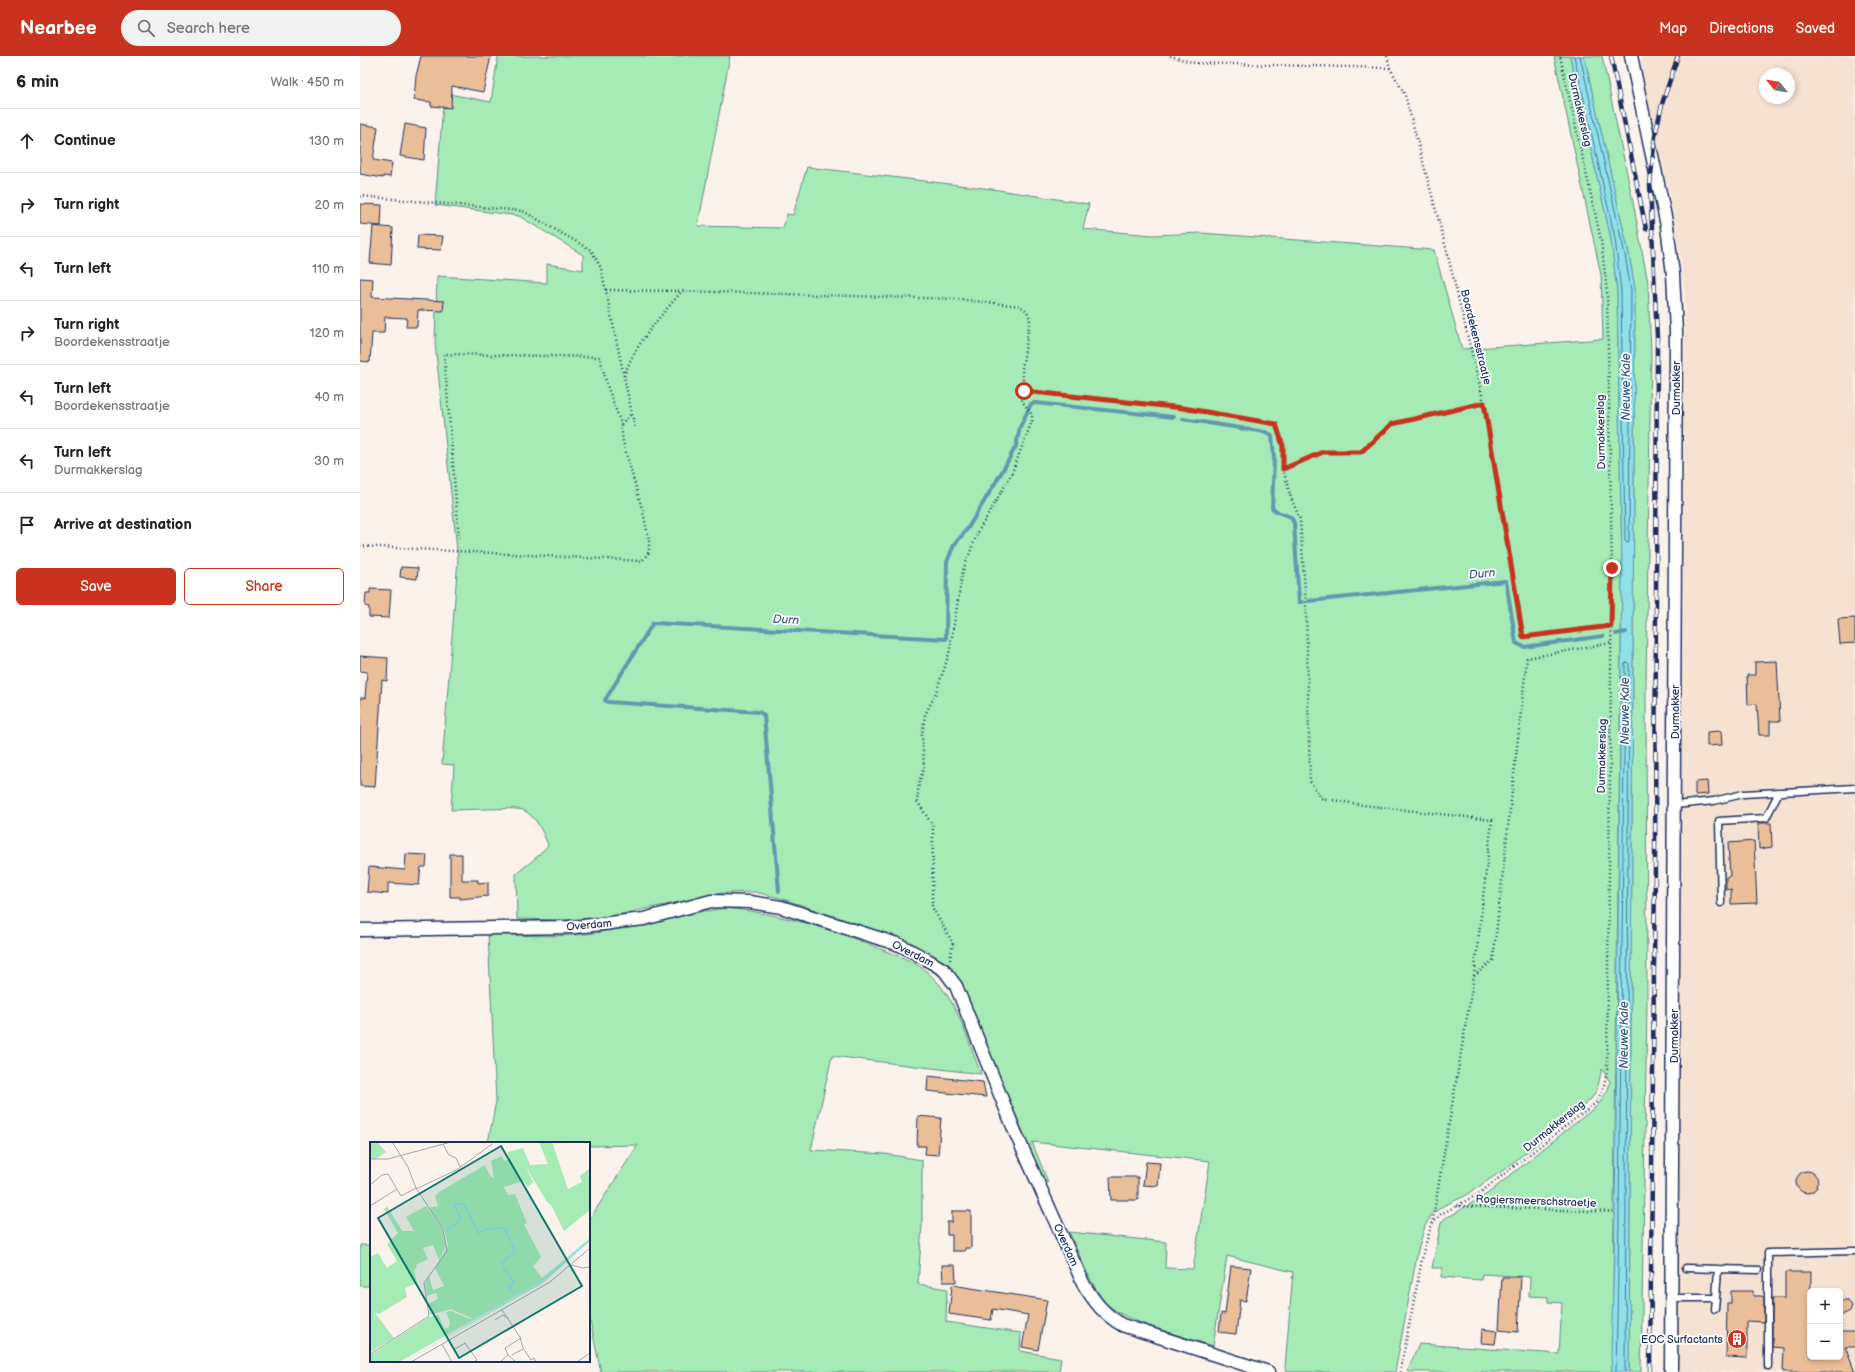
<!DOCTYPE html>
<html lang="en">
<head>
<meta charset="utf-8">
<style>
  :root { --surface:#fff; --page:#f2f2f2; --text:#222; --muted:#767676; --line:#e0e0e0; --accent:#c8321e }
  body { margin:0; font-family:"Balsamiq Sans",sans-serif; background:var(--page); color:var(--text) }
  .controls { position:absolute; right:12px; bottom:12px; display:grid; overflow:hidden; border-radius:6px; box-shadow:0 2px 6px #0003 }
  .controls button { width:36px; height:36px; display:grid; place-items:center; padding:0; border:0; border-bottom:1px solid var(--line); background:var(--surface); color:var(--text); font:20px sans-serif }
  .compass { position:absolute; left:1399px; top:12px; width:36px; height:36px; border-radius:50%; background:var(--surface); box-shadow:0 2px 6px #0003; rotate:300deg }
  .stop { position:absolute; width:12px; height:12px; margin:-9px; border:3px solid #c8321e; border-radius:50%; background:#fff }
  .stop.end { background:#c8321e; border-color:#fff; box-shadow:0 1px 4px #0008 }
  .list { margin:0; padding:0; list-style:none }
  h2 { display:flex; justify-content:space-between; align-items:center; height:52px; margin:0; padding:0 16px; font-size:17px }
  h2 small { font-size:13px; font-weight:400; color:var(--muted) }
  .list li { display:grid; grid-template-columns:26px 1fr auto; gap:12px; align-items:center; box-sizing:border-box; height:64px; padding:0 16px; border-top:1px solid var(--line) }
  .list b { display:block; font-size:15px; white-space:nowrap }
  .list p { margin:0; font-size:13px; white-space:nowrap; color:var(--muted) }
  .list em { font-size:13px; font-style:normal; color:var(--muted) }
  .actions { display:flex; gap:8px; padding:12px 16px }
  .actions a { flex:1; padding:9px 0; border:1px solid var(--accent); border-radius:6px; text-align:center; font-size:14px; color:var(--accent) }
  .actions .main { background:var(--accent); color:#fff }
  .icon { flex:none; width:22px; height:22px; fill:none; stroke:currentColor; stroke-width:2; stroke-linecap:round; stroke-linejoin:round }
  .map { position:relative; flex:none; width:1495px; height:1316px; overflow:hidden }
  header { display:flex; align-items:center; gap:24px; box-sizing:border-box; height:56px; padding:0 20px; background:var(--accent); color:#fff }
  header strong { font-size:19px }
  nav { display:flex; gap:22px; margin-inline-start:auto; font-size:14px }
  .search { width:280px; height:36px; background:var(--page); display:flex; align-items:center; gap:10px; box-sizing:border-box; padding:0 14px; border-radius:22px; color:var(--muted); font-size:15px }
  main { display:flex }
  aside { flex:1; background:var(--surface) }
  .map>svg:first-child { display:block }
</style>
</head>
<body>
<header>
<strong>Nearbee</strong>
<div class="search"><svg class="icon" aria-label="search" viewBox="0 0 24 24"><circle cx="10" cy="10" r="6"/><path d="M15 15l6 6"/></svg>Search here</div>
<nav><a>Map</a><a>Directions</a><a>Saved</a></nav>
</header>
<main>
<aside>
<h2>6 min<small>Walk · 450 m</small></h2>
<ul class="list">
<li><svg class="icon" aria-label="ahead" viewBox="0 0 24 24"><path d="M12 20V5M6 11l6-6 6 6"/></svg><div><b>Continue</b></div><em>130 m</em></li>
<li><svg class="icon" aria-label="right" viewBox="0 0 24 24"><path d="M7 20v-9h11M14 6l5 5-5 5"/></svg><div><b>Turn right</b></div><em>20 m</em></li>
<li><svg class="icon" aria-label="left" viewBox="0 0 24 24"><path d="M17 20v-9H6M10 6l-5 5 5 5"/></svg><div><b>Turn left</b></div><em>110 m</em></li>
<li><svg class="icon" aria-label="right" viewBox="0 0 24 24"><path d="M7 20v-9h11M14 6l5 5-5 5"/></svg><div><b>Turn right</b><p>Boordekensstraatje</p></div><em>120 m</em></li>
<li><svg class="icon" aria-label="left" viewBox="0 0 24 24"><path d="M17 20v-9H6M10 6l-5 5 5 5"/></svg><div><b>Turn left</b><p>Boordekensstraatje</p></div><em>40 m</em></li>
<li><svg class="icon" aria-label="left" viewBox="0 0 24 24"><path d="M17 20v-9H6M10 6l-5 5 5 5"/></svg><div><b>Turn left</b><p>Durmakkerslag</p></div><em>30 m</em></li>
<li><svg class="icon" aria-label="arrive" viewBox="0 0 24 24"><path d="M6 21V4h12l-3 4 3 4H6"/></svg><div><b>Arrive at destination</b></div></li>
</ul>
<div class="actions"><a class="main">Save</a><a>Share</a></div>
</aside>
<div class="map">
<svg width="1495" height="1316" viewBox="0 0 1495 1316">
  <rect width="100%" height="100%" fill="#fbf2eb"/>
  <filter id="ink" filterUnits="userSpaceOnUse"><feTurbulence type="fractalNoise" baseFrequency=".025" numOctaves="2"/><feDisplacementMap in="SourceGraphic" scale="8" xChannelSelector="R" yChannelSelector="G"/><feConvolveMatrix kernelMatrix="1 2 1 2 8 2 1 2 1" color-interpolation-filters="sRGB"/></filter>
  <g filter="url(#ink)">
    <!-- built -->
    <path fill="#f6e2d2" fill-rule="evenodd" d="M1283,0H1495V1316H1317L1325,248L1321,205L1310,141L1282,20L1280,7ZM1405,18H1429V42H1405ZM1450,1235H1480V1301H1450Z"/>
    <!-- green -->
    <path fill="#a6eab5" stroke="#608c8a" d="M138,0H370L338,170L423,172L427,158L433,159L447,111L632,133L729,148L723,173L793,179L841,177L1074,194L1102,293L1243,283L1241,219L1194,0H1210L1251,183L1257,236L1262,512L1252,1316H1047L1059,1288L1199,1298L1202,1247L1188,1246V1241L1169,1240L1170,1221L1122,1218L1121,1224L1081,1221L1082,1212H1072L1081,1167L1086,1161L1092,1159L1127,1138L1238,1049L1248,1034L1250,1026L1242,1013L1237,1034L1231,1043L1219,1054L1145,1113L1105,1140L1083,1150L1072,1158L1065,1170L1058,1194L1035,1316H928L925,1311L933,1216L867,1200L853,1290C827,1281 767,1267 748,1249C733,1236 718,1195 709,1176L806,1186L805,1212L833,1213L850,1105L672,1086L688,1126L685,1128L621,977L584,914L553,887L420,842L395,836L363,837L247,861L203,864L157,863L156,818L178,800L188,789C183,776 176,760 163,754C154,751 104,754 91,754L94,709L82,708L98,503L75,287L77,220L187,227V208L223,214V199L159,160L75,149L84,37L131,46Z
      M1224,0H1242L1273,146L1288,227L1291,298L1286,629L1287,950L1281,1316H1269L1275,233L1269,198Z
      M365,852C419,857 473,873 523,894C533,898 546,902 556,908C565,913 572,920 579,928C599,951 610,990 621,1018L472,1000L451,1094L525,1098L562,1104V1169L558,1228L587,1233L586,1266L661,1277L660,1295L701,1302L699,1316H241L229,1260V1164L278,1089L229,1090V1087H128L136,1045L128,878C156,879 185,881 214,879C265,876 314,858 365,852Z
      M0,1189H11V1230H0Z"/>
    <!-- water -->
    <path fill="#8fe0e9" stroke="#6199b1" d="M1210,0H1224L1269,198L1275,233L1269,1316H1252L1251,1300L1255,1164L1262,512L1257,236L1251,183Z"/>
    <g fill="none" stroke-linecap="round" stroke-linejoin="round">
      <!-- shore -->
      <path stroke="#497696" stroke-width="1" d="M1214,0L1255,182L1261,235L1265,485L1267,487L1269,485L1271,234L1265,199L1220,0
        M1256,1316L1259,1164L1265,608L1267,606L1269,608L1265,1316"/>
      <!-- stream -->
      <path stroke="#6199b1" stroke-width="4" d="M823,363L905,376L912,379L914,402L912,452L918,456L931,461L934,467L939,546H942
        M949,545L1146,525L1156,587L1164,591L1243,580
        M1256,578L1266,576
        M419,835L404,659L399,656L248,646L245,644L293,567L586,583L587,506L594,489L608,472L643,414L656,390L660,371L671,348L675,347L814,361"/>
    </g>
    <!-- building -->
    <path fill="#eabe99" stroke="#1b2f5e" d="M61,0H131L123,36L92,30L91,52L71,50V46L54,44L56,20Z
      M0,68L18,71L13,104L32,107L30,121L23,120V122L0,118Z
      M45,68L66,72L64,104L40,100Z
      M0,148L22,149L21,170L0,168Z
      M13,170L33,172L31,209L10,207Z
      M58,179L83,180L81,194L57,193Z
      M0,222L13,223L12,241L84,245L83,255L58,254L57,271H46L47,262L25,261L24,277H12L10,306L0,305Z
      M41,511L58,512L57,523L40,521Z
      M10,533L31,534L29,562L9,561V551L5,550L6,537H10Z
      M1495,562V587L1480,588L1478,563Z
      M0,600L28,602L27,625L22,624L15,731L0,730V642H5L7,616L0,615Z
      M1417,605L1420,665H1410V679H1399L1397,648L1388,649L1387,619H1395V606Z
      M1361,675L1362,689L1347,690V676Z
      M1347,725L1348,738L1335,739V726Z
      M1398,767H1411L1412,791L1399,793Z
      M1394,785L1397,847L1371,848V833L1366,834V821L1370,820L1368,787Z
      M46,798L67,799L66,811H61L59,829L28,827V838L7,836L9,811L45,814Z
      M90,798H102V824H118V827L128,826V840L100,843V841H90Z
      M568,1020L623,1026L626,1041L567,1035Z
      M558,1060L581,1062L578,1099L565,1098L566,1090H557Z
      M786,1106L800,1107L798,1130L783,1129Z
      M1436 1126a11 11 0 1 1 22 0a11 11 0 1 1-22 0Z
      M750,1121H778V1144H751Z
      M592,1155H611V1192H605V1195H592V1179H587V1166H592Z
      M582,1209H595L596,1226H583Z
      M871,1210L891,1212L886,1245L880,1244L876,1278L859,1276L861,1257L865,1258Z
      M1425,1216H1451L1450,1301H1480V1276H1495V1291H1485L1495,1316H1423L1424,1292L1412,1291V1242H1425Z
      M1142,1221H1161L1158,1276L1139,1274Z
      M592,1229L687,1244L678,1294L662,1291L668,1259L633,1253L631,1264L589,1258Z
      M1371,1235H1393V1240H1402L1404,1242V1266L1387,1265V1302L1366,1301L1367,1247H1371Z
      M1480,1244H1488L1492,1250L1490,1255L1480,1260Z
      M1122,1273L1137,1275L1135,1288L1121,1287Z"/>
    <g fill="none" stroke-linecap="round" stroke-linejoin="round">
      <defs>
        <path id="service" d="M1315,749L1354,745L1383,738L1495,732
          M1361,847L1359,765L1406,762L1419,736
          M1326,1212L1358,1213L1356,1242
          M1358,1213L1398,1214
          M1311,1242H1356L1355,1253
          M1408,1310V1197L1495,1195"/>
        <path id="minor" d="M1271,0L1307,170L1313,218L1316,276L1311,1316
          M0,874L215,871L284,863L351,845L390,846L421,851L540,889L566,903L584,914L596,930L656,1078L724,1229C736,1248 743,1257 762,1269L908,1316"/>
      </defs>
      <!-- service casing -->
      <use href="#service" stroke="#1b2f5e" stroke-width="9"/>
      <!-- minor casing -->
      <use href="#minor" stroke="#1b2f5e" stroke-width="15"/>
      <!-- path -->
      <path stroke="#1b2f5e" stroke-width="2.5" stroke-dasharray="1 3" stroke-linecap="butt" d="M810,0L835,7L1030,12
        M1027,0L1030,12L1045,39L1086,192L1124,347L1163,581L1251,570
        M0,140L163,155L231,194L241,212L275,372
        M246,234L321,235
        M264,320C275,288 300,261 322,235L597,243L660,250L667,255L670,263L662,313L664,335L823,352L916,368L923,389V413L931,442L940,463L946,548L950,725L961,742L1003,749L1132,764L1114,920L1072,1168
        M261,368L271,358
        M923,413L963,396H1001L1032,368L1124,347
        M0,490L282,505L289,496V484L283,456L263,386L261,368L247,329L240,301L84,298L99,482
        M590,904L593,887L572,851L573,770L557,745L559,727L564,711L562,679L565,659L576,637L589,598L603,514L618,476L651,419L672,365V359L662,345L664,335
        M1114,920L1133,904L1167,602L1251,587
        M1096,1150L1255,1156
        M1040,1316L1064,1193L1072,1168L1081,1158L1117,1139L1237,1046L1244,1030L1247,1014L1252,512L1247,236L1241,184L1200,0"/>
      <!-- service -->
      <use href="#service" stroke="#fff" stroke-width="6"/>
      <!-- minor -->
      <use href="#minor" stroke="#fff" stroke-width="12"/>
      <defs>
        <path id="rail" d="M1251,0L1286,173
          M1290,1316L1295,810L1297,281L1290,129L1295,80L1302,48L1318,0"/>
      </defs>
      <!-- rail casing -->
      <use href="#rail" stroke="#1b2f5e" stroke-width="4.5"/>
      <!-- rail -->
      <use href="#rail" stroke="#fff" stroke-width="3" stroke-dasharray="9" stroke-linecap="butt"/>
    </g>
  </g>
  <g fill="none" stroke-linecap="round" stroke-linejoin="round" filter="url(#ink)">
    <!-- route -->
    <path stroke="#c8321e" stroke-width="5" d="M664,335L823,352L916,368L923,390V413L963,396H1001L1032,368L1124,347L1163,581L1251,570L1252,512"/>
  </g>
  <!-- icons -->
  <defs>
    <symbol id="building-disc" viewBox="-11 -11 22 22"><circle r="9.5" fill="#c8321e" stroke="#fff"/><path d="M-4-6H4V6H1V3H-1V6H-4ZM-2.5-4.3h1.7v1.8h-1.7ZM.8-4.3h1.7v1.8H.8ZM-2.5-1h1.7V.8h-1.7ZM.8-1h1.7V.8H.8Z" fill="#fff"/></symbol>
  </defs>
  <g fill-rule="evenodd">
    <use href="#building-disc" x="1366" y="1272" width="22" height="22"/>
  </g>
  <g text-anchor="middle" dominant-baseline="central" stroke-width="3.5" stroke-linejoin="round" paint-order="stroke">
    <!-- street labels -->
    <g font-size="11" fill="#1b2f5e" stroke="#fff">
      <text transform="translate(1220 54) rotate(77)">Durmakkerslag</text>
      <text transform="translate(1116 281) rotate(76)">Boordekensstraatje</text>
      <text transform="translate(1316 332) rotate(-90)">Durmakker</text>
      <text transform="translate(1241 376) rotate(-91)">Durmakkerslag</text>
      <text transform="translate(1315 656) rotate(-90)">Durmakker</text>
      <text transform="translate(1242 700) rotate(-89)">Durmakkerslag</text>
      <text transform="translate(229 869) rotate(-5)">Overdam</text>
      <text transform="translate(553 898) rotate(27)">Overdam</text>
      <text transform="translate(1314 980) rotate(-90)">Durmakker</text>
      <text transform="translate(1194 1070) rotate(-39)">Durmakkerslag</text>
      <text transform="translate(1176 1145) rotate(2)">Rogiersmeerschstraetje</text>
      <text transform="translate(706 1189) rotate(66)">Overdam</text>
    </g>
    <!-- poi labels -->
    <g font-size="11" fill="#1b2f5e" stroke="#fff" text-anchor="end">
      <text x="1363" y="1283">EOC Surfactants</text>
    </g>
    <!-- water labels -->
    <g font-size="12" font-style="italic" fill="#385b81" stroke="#fff">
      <text transform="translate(1266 331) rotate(-90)">Nieuwe Kale</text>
      <text transform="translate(1122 518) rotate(-6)">Durn</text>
      <text transform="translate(426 564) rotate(3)">Durn</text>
      <text transform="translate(1265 655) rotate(-90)">Nieuwe Kale</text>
      <text transform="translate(1264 979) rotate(-90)">Nieuwe Kale</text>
    </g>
  </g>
  <!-- overview -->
  <g transform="translate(10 1086)">
    <rect width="220" height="220" fill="#fbf2eb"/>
    <path d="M0,0H7L16,10L6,17H0ZM169,0H182L198,47L212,40L210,34L220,26V68L194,89L181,63L177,60L156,25L163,40L158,45L153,39L134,45L138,53L145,52L157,81L154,82L171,115L163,124L172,136L220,96L177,135L29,220H0V213L59,175L68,173L75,187L79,185L80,180L76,170L81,169L100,177H103L81,167L60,173L58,162L68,157L66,151L57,154L55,142L59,134L63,148L74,144L65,126L78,104L74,87L59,66L68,64L65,54L69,50L115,23L120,34L124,36L121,19L132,14L134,19L139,17L138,10L153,6L160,23L178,22ZM17,64L32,89H44L36,75L56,64L72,86L76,105L69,118L63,103L53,106L58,117L46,123L47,126L44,128L47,141L35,146L37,155L9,172L5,171L24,196L0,210V115L8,111L17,126L27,119L17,102L28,91L14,67ZM220,99L173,141L33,220L178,136Z" fill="#a6eab5"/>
    <path d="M220,96V99L178,136L29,220L177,135Z" fill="#8fe0e9"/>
    <path fill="none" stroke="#8fe0e9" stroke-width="2" d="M76,89L91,78L84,62H94L108,91L116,87L135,86L141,100M131,122L145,110L142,101M132,123L144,140L139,145L144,152"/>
    <path fill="none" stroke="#a1a4b3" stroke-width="1" d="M111,0H125M73,2L79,13L86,16L90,25M0,17H18L81,0M0,43L12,33L18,32L31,54L46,46M46,47L88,27L122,2M0,64L27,47M201,123L213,126L220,125M132,168L150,195L153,206L161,218L164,216L166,220M125,178L133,173L139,177M72,202L82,220M85,207L95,201L107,218L104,220M0,212L59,174L54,141L77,109L73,87L46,46L38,25L22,0M138,213L135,206L151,196M142,213L153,207M41,220L180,140L220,106M130,220L138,213L146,220M207,220L220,211"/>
    <path fill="#0f766e" fill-opacity="0.15" stroke="#0f766e" stroke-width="2" d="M131,4L212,144L89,216L8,76Z"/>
    <rect width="220" height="220" fill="none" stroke="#1b2f5e" stroke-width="2"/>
  </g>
</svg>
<div class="controls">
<button>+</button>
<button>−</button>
</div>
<svg class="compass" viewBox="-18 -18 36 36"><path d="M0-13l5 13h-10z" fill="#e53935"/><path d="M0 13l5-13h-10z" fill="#767676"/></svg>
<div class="stop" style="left:664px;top:335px"></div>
<div class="stop end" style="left:1252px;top:512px"></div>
</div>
</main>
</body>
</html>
